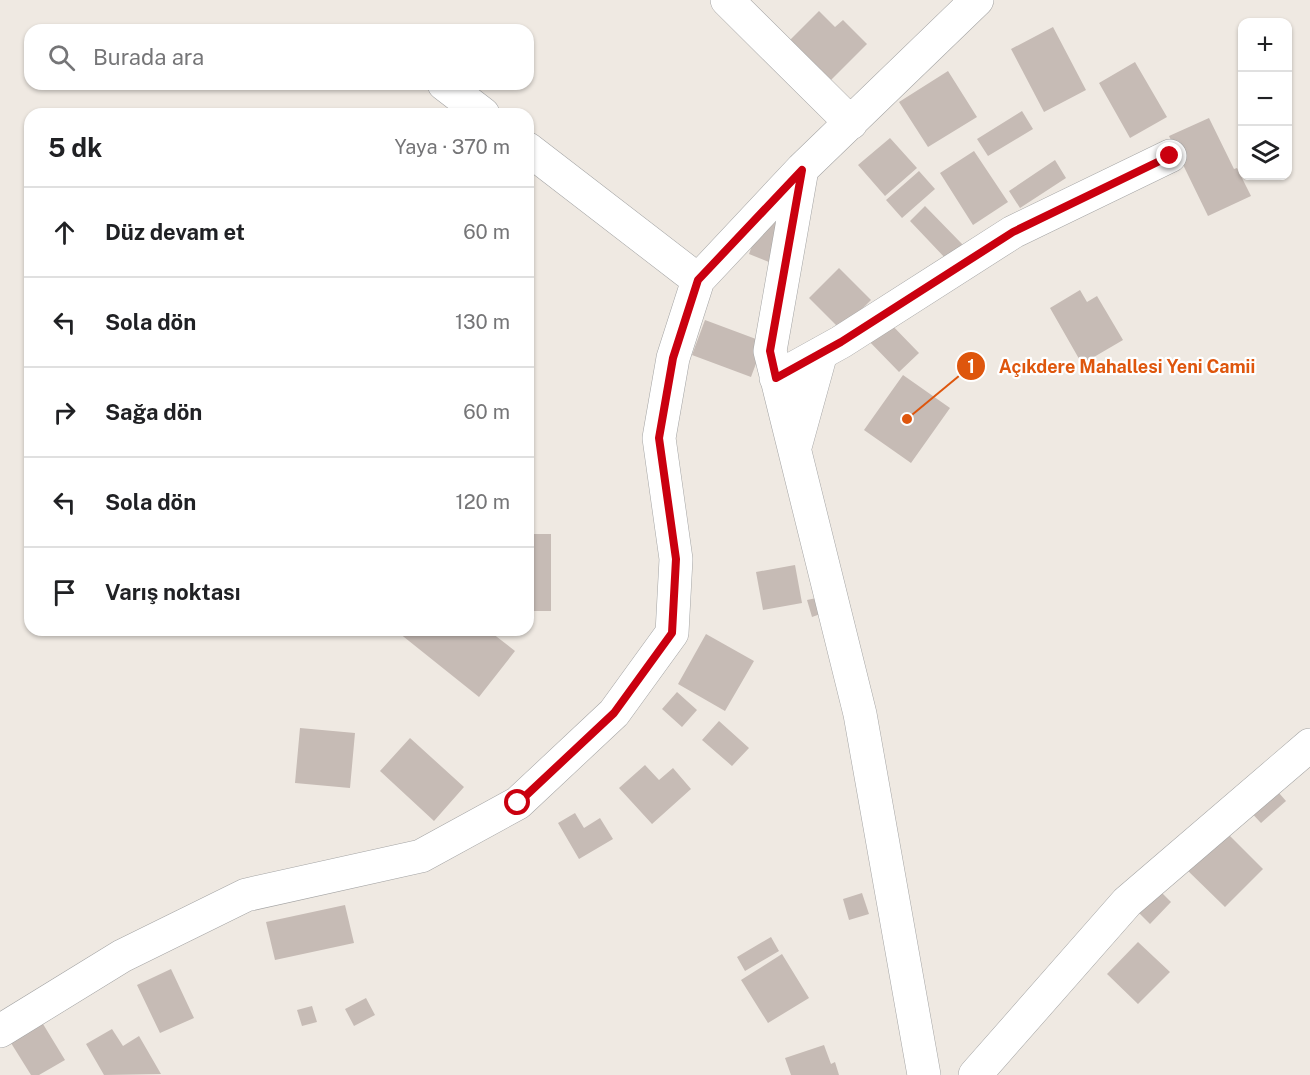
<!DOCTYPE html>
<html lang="tr">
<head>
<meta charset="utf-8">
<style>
  :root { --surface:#fff; --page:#f2f2f2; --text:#202124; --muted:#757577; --line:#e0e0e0 }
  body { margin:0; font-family:"Public Sans",sans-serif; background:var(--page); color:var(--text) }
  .controls { position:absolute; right:18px; top:18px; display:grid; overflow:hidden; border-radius:12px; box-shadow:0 2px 4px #0004 }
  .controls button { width:54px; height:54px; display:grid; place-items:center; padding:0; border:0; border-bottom:2px solid var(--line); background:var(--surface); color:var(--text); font:30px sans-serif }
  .stop { position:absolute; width:18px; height:18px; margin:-14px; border:4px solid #ca000f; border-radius:50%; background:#fff }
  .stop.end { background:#ca000f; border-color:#fff; box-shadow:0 2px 6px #0008 }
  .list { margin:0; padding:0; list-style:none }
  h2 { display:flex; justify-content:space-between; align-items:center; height:78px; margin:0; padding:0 24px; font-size:26px }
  h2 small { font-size:20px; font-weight:400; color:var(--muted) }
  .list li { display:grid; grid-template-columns:39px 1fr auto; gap:18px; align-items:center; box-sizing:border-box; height:90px; padding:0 24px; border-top:2px solid var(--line) }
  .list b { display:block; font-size:22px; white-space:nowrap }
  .list em { font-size:20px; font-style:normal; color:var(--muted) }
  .icon { flex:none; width:33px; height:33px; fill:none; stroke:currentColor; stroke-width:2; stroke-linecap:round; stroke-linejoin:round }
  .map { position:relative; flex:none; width:1310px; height:1075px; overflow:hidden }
  .search { position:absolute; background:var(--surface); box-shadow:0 2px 4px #0004; left:24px; top:24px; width:510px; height:66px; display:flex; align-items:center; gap:15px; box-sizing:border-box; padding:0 21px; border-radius:18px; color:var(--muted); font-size:22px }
  .panel { position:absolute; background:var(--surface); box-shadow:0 2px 4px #0004; left:24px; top:108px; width:510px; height:528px; border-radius:18px }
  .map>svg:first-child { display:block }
</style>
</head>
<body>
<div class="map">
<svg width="1310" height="1075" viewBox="0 0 1310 1075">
  <rect width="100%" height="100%" fill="#efe9e2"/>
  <!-- building -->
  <path fill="#c6bbb5" d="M819,11L835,27L843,20L867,44L825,86L785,45Z
    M1053,27L1086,90L1044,112L1011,49Z
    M1135,62L1167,117L1130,138L1099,83Z
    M948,71L977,117L928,147L899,102Z
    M1022,111L1033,129L988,156L977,139Z
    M1209,118L1234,169L1237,168L1251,196L1208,216L1169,136Z
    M890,138L917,168L885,196L858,165Z
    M974,151L1008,202L973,225L940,173Z
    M1055,160L1066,178L1020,208L1009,191Z
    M919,171L935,189L902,218L886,200Z
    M925,206L963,245L947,260L910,221Z
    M762,218L787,227L774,264L749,254Z
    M839,268L871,300L841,330L809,298Z
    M1080,290L1087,302L1097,296L1123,340L1082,364L1050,308Z
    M885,318L919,353L899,372L865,337Z
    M705,320L764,342L751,377L692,355Z
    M903,375L950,408L911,463L864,430Z
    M528,534H551V611H528Z
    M795,565L802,603L763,610L756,572Z
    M821,597L826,612L812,617L807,600Z
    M402,630H488L515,651L479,697L399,633Z
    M706,634L754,661L725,711L678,684Z
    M677,692L697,710L682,727L662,709Z
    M719,721L749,748L732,766L702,740Z
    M300,728L355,733L350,788L295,783Z
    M410,738L464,787L434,821L380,771Z
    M645,765L659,780L673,768L691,789L652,824L619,788Z
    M1272,785L1286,801L1261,823L1246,807Z
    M575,813L584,828L600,818L613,839L579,859L558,823Z
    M1222,828L1263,869L1225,907L1184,867Z
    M1155,886L1171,902L1150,924L1134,908Z
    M862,893L869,914L849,920L843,899Z
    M345,905L354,943L275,960L266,922Z
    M771,937L779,951L745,971L737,957Z
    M1138,942L1170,972L1138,1004L1107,974Z
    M782,954L809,998L768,1023L741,980Z
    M171,969L194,1018L160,1033L137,985Z
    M366,998L375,1015L354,1026L345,1009Z
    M312,1006L317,1022L302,1026L297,1010Z
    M43,1024L65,1060L39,1075H31L11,1043Z
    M112,1029L123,1046L139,1036L161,1074L104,1075L86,1044Z
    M824,1045L831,1064L835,1062L839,1075H791L785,1058Z"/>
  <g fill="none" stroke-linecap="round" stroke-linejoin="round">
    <defs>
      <path id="minor" d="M727,0L851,123
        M444,84L483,114
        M528,149L698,280
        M802,169L770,351L860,714L924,1075
        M776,378L841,342L1013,232L1170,156
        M795,447L821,353
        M0,1031L122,956L246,895L421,856L518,803L614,713L672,633L676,559L659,438L673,358L698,280L802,169L977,0
        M975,1075L1127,902L1310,745"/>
    </defs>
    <!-- minor casing -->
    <use href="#minor" stroke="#a4a4a4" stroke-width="34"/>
    <!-- minor -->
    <use href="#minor" stroke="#fff" stroke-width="33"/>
  </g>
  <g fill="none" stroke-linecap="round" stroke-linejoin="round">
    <!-- route -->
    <path stroke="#ca000f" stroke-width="8" d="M518,803L614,713L672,633L676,559L659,438L673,358L698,280L802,170L770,351L776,378L841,342L1013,232L1170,156"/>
  </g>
  <!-- callouts -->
  <path fill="none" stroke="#de560d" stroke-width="2" d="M907 419L971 366"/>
  <g fill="#de560d" stroke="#fff" stroke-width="2">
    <circle cx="907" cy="419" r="6"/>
    <circle cx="971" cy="366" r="15"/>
  </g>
  <g font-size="18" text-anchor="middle" font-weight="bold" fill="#fff">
    <text x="971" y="373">1</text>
  </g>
  <g font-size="18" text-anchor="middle" font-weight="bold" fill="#de560d" stroke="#fff" stroke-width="4.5" stroke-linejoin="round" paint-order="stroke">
    <text x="1127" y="373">Açıkdere Mahallesi Yeni Camii</text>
  </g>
</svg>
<div class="controls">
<button>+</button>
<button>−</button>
<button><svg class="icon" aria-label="layers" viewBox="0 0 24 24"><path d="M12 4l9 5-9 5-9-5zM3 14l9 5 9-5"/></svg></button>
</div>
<div class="stop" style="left:518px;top:803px"></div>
<div class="stop end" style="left:1170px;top:156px"></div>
<div class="search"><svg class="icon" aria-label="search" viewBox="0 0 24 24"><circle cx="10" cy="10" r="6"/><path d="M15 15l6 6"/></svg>Burada ara</div>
<section class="panel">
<h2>5 dk<small>Yaya · 370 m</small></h2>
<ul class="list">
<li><svg class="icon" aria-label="ahead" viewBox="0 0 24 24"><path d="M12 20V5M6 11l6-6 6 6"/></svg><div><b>Düz devam et</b></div><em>60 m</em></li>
<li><svg class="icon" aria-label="left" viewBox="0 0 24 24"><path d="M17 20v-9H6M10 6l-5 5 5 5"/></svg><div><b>Sola dön</b></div><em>130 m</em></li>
<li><svg class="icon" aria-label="right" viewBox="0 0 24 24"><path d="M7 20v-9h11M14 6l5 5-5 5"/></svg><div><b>Sağa dön</b></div><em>60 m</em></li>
<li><svg class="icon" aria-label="left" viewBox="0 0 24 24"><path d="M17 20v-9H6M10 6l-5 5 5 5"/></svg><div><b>Sola dön</b></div><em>120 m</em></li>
<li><svg class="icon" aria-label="arrive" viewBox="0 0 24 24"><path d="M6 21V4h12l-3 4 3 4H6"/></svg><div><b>Varış noktası</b></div></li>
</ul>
</section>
</div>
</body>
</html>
